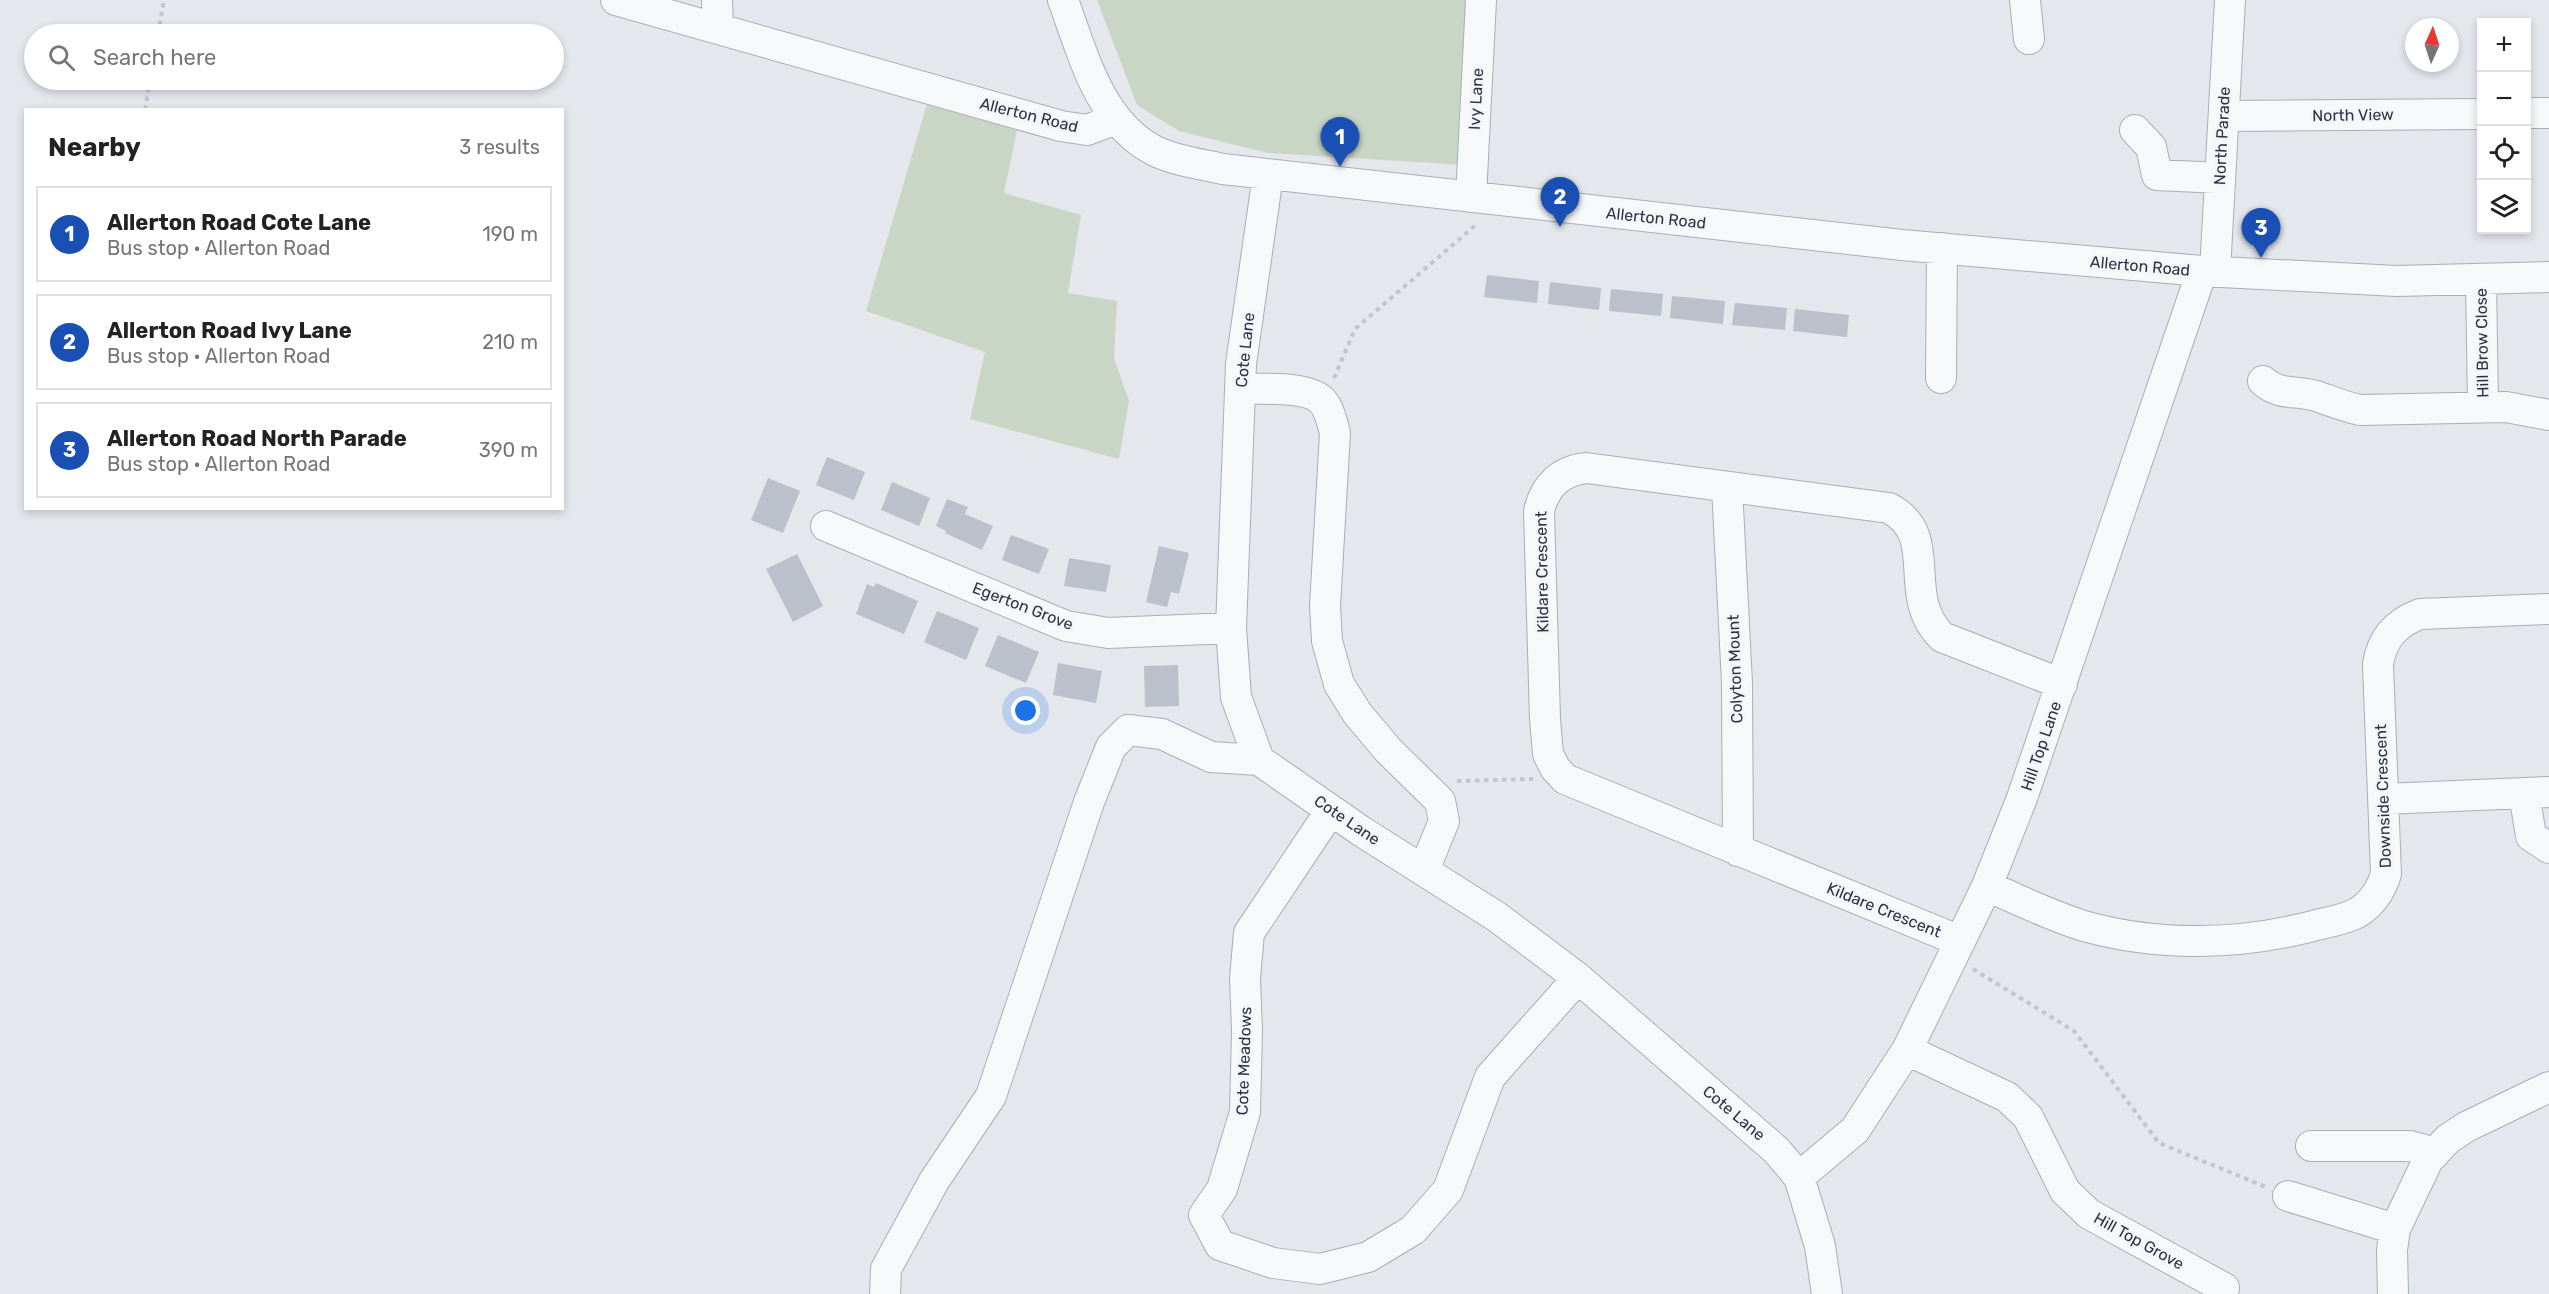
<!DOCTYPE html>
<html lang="en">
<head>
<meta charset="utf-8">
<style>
  :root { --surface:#fff; --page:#f6f6f6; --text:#222; --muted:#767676; --line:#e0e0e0; --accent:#0b8043 }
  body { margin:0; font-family:Rubik,sans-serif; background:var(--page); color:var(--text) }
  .controls { position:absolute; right:18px; top:18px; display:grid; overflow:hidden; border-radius:0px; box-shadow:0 3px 9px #0003 }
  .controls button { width:54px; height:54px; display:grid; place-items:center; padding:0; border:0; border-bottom:2px solid var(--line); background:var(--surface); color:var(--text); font:30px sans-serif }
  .compass { position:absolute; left:2405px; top:18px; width:54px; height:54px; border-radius:50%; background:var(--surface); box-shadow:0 3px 9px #0003; rotate:3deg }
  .you { position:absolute; left:1026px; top:711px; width:21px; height:21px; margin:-15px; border:4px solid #fff; border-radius:50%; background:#1a73e8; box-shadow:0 0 0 9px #1a73e833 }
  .badge { display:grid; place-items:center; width:39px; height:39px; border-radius:50%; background:var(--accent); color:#fff; font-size:20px; font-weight:700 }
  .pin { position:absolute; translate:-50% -50px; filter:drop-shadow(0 2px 3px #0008) }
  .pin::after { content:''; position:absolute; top:32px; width:21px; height:18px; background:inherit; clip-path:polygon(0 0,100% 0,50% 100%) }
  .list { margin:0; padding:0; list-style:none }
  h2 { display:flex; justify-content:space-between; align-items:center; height:78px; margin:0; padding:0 24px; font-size:26px }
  h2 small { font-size:20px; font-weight:400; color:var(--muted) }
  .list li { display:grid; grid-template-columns:39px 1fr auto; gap:18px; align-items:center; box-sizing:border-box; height:96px; margin:0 12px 12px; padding:0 12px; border:2px solid var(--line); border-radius:0px }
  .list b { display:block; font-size:22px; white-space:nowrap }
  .list p { margin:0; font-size:20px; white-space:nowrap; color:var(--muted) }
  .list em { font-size:20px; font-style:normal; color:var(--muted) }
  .icon { flex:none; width:33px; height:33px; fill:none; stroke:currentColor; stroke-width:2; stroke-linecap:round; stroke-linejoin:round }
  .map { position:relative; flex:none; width:2549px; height:1294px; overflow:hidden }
  .search { position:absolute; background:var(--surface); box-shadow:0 3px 9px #0003; left:24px; top:24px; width:540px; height:66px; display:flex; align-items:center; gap:15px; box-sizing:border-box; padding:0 21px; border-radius:33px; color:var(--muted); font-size:22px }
  .panel { position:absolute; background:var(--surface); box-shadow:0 3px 9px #0003; left:24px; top:108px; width:540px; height:402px; border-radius:0px }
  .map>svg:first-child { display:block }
</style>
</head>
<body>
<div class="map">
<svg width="2549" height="1294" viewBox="0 0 2549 1294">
  <rect width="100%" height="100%" fill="#e4e7ec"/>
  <!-- green -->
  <path fill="#c9d6c5" d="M1097,0H1472L1465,165L1268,153L1179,131L1137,105Z
    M927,104L1017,130L1004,193L1081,215L1068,293L1117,301L1114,358L1129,401L1119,459L970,419L985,352L866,311Z"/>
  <!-- building -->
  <path fill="#bbc0ca" d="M1487,275L1539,281L1537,303L1484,297Z
    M1550,282L1601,288L1599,310L1548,304Z
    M1611,289L1663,294L1661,316L1609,311Z
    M1672,296L1725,301L1723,324L1670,318Z
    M1735,303L1787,308L1785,330L1732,325Z
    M1795,309L1849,315L1847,337L1793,331Z
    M827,457L865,472L854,500L816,485Z
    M768,478L800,491L783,533L751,520Z
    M892,482L930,498L919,526L881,510Z
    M947,499L968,507L965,514L993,526L982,550L945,533L946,531L936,526Z
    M1011,535L1049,549L1039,574L1002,560Z
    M1159,546L1189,553L1179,594L1171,592L1167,607L1146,602Z
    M797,554L823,606L793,622L766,569Z
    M1069,558L1111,565L1106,592L1064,586Z
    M876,583L918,601L904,634L856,614L867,584L874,587Z
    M937,611L979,628L966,660L924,642Z
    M998,635L1039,652L1026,683L985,666Z
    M1058,663L1102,671L1096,703L1053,695Z
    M1178,665L1179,706L1145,707L1144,666Z"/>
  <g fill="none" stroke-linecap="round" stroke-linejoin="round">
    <defs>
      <path id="minor" d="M616,0L1061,126L1087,130L1116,119
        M717,0L718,28
        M1063,0C1083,54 1099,122 1155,151C1176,161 1201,164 1223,169L1902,245L2202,271L2397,281L2549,277
        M2025,0L2029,39
        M2526,113H2549
        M2224,116L2482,114
        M2135,130L2151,147L2157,175L2220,178
        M1268,175L1241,364L1231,628L1236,697L1259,760L1361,831L1497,917L1578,978L1776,1150L1799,1177L1820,1246L1827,1294
        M1471,197L1481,0
        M2215,271L2230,0
        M2481,279L2483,406
        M1941,378L1942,248
        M2263,381C2280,396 2295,390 2316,396C2331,401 2345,407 2360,410L2506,407L2549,415
        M1241,389C1261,389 1304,386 1320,399C1329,406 1332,422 1335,433L1325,606L1327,641L1339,684L1357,713L1388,750L1440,801L1444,821L1424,870
        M1727,487L1737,683L1738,851
        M826,526L1066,626L1108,633L1231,628
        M2524,793L2531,836L2549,848
        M2384,799L2549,792
        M1331,810L1249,933L1245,978L1247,1031L1245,1112L1222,1189L1204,1215L1220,1245L1273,1263L1320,1269L1368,1257L1413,1230L1448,1190L1490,1077L1578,978
        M1987,886C2019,900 2051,916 2084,926C2159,947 2239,945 2313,926C2328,922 2344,920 2357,913C2372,904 2381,890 2386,874L2378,664C2382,638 2396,623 2420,614L2549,609
        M1960,941L1565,779L1555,768L1548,754L1545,719L1539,511C1545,486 1560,471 1586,468L1889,508C1942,536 1899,595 1942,637L2062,684
        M1907,1050L2007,1097L2028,1117L2065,1191L2089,1214L2224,1288
        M2311,1146H2410L2435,1153
        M1799,1177L1855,1130L1907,1050L1987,886L2022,798L2202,271
        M2288,1196L2395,1229
        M885,1294L886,1269L934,1181L991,1096L1089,802L1111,747L1128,730L1162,734L1211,757L1259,760
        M2393,1294L2392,1250L2395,1229L2428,1160L2448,1139L2466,1127L2549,1087"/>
    </defs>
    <!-- minor casing -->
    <use href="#minor" stroke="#a9aeb7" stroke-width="32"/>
    <!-- path -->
    <path stroke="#c2c5cb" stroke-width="4" stroke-dasharray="4.5 4.5" stroke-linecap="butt" d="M158,34L164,0
      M145,110L150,80
      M1334,378L1355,329L1477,224
      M1457,781L1533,779
      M1973,969L2074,1031L2159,1143L2266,1187"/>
    <!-- minor -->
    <use href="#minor" stroke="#f7f8fa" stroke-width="30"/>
  </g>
  <g text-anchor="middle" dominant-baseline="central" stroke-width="6" stroke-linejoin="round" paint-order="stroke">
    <!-- street labels -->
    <g font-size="16" fill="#2b3445" stroke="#f4f6f9">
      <text transform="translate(1476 99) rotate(-87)">Ivy Lane</text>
      <text transform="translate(1029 115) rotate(14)">Allerton Road</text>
      <text transform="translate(2353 115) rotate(-1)">North View</text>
      <text transform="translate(2222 136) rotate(-87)">North Parade</text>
      <text transform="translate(1656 218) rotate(6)">Allerton Road</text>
      <text transform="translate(2140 266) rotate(5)">Allerton Road</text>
      <text transform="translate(2482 343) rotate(-91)">Hill Brow Close</text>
      <text transform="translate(1245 350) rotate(-84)">Cote Lane</text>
      <text transform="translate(1542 572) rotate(-91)">Kildare Crescent</text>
      <text transform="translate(1023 606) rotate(21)">Egerton Grove</text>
      <text transform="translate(1735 669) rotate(-92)">Colyton Mount</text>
      <text transform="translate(2041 746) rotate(-71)">Hill Top Lane</text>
      <text transform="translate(2383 796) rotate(-92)">Downside Crescent</text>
      <text transform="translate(1347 820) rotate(34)">Cote Lane</text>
      <text transform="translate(1884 910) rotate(22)">Kildare Crescent</text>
      <text transform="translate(1244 1061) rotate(-88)">Cote Meadows</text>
      <text transform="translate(1734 1113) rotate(40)">Cote Lane</text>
      <text transform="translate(2139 1241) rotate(29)">Hill Top Grove</text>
    </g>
  </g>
</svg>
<div class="controls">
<button>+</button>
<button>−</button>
<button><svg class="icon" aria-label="locate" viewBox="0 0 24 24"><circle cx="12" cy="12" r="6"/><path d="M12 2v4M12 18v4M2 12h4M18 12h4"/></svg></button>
<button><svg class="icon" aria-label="layers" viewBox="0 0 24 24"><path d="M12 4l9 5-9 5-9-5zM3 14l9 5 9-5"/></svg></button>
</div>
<svg class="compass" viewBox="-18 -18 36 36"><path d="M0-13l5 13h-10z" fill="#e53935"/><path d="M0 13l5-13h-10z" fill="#767676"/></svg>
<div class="you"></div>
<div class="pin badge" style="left:1340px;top:167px;background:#1a4fb4">1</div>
<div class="pin badge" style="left:1560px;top:227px;background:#1a4fb4">2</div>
<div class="pin badge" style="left:2261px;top:258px;background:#1a4fb4">3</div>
<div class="search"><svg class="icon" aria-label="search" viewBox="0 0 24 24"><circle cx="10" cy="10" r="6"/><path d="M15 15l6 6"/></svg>Search here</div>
<section class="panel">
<h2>Nearby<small>3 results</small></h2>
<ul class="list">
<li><span class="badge" style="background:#1a4fb4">1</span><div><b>Allerton Road Cote Lane</b><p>Bus stop · Allerton Road</p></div><em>190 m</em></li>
<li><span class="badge" style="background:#1a4fb4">2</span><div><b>Allerton Road Ivy Lane</b><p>Bus stop · Allerton Road</p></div><em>210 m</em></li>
<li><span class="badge" style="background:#1a4fb4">3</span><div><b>Allerton Road North Parade</b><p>Bus stop · Allerton Road</p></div><em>390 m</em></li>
</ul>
</section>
</div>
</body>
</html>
